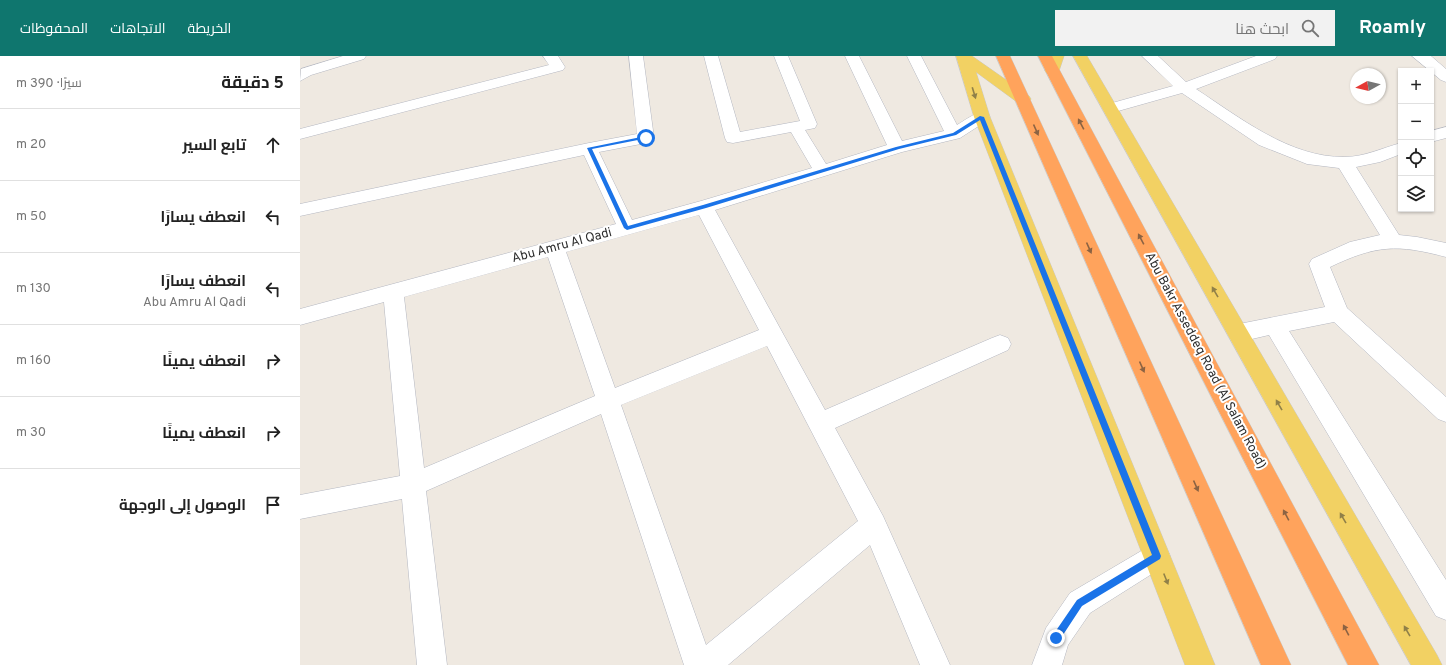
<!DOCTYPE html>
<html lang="ar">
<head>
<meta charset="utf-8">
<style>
  :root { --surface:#fff; --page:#f2f2f2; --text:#222; --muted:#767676; --line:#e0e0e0; --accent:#0f766e }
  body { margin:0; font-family:Overpass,Cairo,sans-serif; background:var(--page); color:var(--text); direction:rtl }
  .controls { position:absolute; right:12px; top:12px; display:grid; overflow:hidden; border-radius:0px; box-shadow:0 1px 3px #0004 }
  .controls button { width:36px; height:36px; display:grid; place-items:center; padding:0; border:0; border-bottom:1px solid var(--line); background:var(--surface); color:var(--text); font:20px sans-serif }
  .compass { position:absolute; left:1050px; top:12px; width:36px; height:36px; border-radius:50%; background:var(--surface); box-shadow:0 1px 3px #0004; rotate:262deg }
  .stop { position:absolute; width:12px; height:12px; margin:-9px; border:3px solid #1a73e8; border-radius:50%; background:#fff }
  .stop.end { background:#1a73e8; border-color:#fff; box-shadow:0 1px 4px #0008 }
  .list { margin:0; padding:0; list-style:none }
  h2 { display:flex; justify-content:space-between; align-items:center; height:52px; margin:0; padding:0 16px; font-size:17px }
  h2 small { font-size:13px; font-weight:400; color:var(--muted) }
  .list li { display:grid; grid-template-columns:26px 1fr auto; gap:12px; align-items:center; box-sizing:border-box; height:72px; padding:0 16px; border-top:1px solid var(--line) }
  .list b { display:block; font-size:15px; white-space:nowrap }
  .list p { margin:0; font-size:13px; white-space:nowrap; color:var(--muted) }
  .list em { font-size:13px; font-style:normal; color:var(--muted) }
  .icon { flex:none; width:22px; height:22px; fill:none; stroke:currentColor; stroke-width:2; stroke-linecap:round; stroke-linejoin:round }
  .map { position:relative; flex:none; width:1146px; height:609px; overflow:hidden; direction:ltr }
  header { display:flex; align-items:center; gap:24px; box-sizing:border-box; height:56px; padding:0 20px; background:var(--accent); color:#fff }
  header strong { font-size:19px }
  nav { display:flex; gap:22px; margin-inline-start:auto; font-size:14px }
  .search { width:280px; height:36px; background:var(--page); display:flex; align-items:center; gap:10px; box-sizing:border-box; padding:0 14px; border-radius:0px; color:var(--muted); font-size:15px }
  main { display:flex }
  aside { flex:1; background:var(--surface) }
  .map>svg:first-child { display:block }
</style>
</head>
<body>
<header>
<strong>Roamly</strong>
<div class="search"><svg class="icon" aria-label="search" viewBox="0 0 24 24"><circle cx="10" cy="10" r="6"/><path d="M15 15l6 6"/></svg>ابحث هنا</div>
<nav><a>الخريطة</a><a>الاتجاهات</a><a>المحفوظات</a></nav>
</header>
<main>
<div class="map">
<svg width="1146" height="609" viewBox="0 0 1146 609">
  <rect width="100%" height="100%" fill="#efe9e1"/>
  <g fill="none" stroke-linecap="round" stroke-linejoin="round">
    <defs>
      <path id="minor" d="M43,0H66L64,3L11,19L0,25L1,13Z
        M243,0H258L265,11L263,14L0,83V73L249,9Z
        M329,0H343L354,82L352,86L346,87L299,96L332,164L401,145L512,112L491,76L433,87L427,86L425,82L404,0H418L440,76L500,65L474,0H488L517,68L515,72L505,74L526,108L587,89L545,0H559L602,85L644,75L607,0H621L657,69C667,63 676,55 688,58L690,61L688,64L660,82L602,96L415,154L525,354L692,282L700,279L708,282L711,288L708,294L535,372L583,460L650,609H620L570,489L428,609H384L301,358L126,435L147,609H117L102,443L0,463V439L100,420L84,246L0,269V253L316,168L284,99L0,160V148L289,87L337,78ZM399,159L459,274L315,332L266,196ZM248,201L295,340L124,412L104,241ZM467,290L558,465L406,589L321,349Z
        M842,0H858L886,26L956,0H977L975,3L896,33C939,61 990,102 1045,101C1064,101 1082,92 1101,87V98L1080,106L1056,111L1099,179L1117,181L1146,187V201C1097,188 1076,189 1030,211L1047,252L1146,341V366L1138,363L1034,266L989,275L1146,524V564L1136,560L969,279L939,286L931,283L928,277L931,271L939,268L1025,251L1009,208L1012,203L1050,186L1080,179L1039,112L1007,108L959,89L882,37L811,57L805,55L803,52L805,49L873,30Z
        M1112,0H1131L1146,13V26L1141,24Z
        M1146,71V82L1131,86V75Z
        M857,487L866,491L870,500L866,509L790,557L768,589L762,609H732L746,572L770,537L848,491Z"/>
      <path id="major" d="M656,0H672L729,40L731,43L729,46L723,48L717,46L676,16L690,61L915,609H885L674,61Z
        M750,0H764L758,18L753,20L748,18L745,15Z
        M773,0H787L1137,599L1142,609H1111Z"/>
      <path id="highway" d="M696,0H710L991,609H961Z
        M738,0H752L1079,609H1048Z"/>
    </defs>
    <!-- minor casing -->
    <use href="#minor" stroke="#b4b7c1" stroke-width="1"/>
    <!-- major casing -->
    <use href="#major" stroke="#c9c9c9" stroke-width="1"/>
    <!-- highway casing -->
    <use href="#highway" stroke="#c9c9c9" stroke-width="1"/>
    <!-- minor -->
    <use href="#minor" fill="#fff" fill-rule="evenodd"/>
    <!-- major -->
    <use href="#major" fill="#f2d163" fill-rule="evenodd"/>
    <!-- highway -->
    <use href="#highway" fill="#ffa35c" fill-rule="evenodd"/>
  </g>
  <!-- one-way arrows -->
  <defs><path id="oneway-solid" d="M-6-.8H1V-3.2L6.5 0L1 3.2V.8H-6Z"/></defs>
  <g fill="#908048">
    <use href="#oneway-solid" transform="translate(674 37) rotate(73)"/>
    <use href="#oneway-solid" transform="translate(915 236) rotate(-120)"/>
    <use href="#oneway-solid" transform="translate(979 349) rotate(-120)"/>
    <use href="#oneway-solid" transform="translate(1043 462) rotate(-120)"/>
    <use href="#oneway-solid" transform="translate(866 523) rotate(68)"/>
    <use href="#oneway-solid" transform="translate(1107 575) rotate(-120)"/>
  </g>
  <g fill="#8c6343">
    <use href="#oneway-solid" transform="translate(781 68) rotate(-118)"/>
    <use href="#oneway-solid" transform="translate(736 74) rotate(66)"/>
    <use href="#oneway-solid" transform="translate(841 183) rotate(-118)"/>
    <use href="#oneway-solid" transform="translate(789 192) rotate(66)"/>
    <use href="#oneway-solid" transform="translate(842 311) rotate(66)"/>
    <use href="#oneway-solid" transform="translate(896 430) rotate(66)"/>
    <use href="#oneway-solid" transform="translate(986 459) rotate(-118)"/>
    <use href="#oneway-solid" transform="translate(1046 574) rotate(-118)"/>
  </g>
  <!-- route -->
  <path fill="#1a73e8" d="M680,60L684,61L861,500L860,503L782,550L759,585L756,586L753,585L752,582L753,579L777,544L852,499L680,64L656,79L599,93L406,152L327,174L324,172L287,92L346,80L348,82L292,93L328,170L403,149L596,91L653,77Z"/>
  <g text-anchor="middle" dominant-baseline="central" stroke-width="4" stroke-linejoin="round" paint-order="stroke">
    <!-- street labels -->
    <g font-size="13" fill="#2e2e2e" stroke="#fff">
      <text transform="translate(262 190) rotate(-15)">Abu Amru Al Qadi</text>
      <text transform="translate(905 305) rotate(62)">Abu Bakr Asseddeq Road (Al Salam Road)</text>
    </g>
  </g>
</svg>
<div class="controls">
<button>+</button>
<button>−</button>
<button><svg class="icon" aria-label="locate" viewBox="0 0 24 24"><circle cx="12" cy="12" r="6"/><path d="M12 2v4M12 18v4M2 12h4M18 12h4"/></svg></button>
<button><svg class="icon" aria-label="layers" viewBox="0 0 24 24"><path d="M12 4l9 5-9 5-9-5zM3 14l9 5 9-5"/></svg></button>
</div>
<svg class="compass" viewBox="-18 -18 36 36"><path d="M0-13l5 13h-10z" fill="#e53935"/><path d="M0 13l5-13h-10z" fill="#767676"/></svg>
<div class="stop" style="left:346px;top:82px"></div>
<div class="stop end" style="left:756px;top:582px"></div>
</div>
<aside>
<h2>5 دقيقة<small>سيرًا · 390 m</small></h2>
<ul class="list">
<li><svg class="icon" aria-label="ahead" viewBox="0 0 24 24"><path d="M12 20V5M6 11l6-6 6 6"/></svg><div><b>تابع السير</b></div><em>20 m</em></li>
<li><svg class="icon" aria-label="left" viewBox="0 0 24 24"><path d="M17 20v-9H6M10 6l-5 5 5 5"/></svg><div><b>انعطف يسارًا</b></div><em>50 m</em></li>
<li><svg class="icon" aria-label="left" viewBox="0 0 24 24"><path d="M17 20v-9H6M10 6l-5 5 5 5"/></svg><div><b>انعطف يسارًا</b><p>Abu Amru Al Qadi</p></div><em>130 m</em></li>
<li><svg class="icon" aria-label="right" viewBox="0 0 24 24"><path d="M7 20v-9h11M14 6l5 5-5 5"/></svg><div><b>انعطف يمينًا</b></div><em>160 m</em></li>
<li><svg class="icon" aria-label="right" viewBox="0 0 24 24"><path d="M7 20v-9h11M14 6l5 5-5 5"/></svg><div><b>انعطف يمينًا</b></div><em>30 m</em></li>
<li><svg class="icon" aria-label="arrive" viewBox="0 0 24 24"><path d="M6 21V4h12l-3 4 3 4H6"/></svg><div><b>الوصول إلى الوجهة</b></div></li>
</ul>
</aside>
</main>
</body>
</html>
